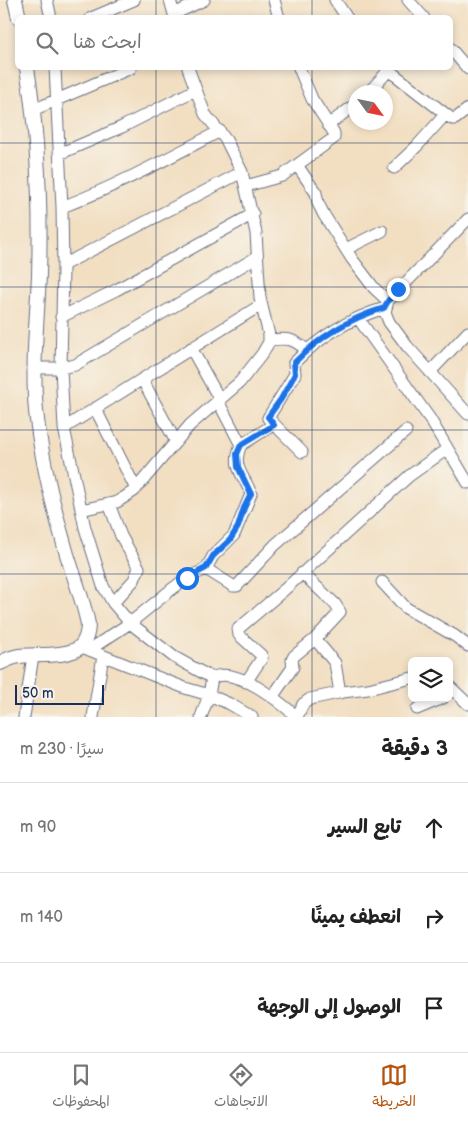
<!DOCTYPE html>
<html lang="ar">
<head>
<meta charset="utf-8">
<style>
  :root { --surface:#fff; --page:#f2f2f2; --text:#222; --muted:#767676; --line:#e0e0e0; --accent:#b45309 }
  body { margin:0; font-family:"Balsamiq Sans","Playpen Sans Arabic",sans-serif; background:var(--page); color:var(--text); direction:rtl }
  .controls { position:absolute; right:15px; bottom:15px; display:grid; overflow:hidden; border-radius:8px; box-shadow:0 2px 8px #0003 }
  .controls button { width:45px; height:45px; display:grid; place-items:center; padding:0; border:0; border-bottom:1px solid var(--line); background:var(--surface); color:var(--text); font:25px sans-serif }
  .compass { position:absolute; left:348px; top:85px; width:45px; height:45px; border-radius:50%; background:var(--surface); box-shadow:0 2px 8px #0003; rotate:123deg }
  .scale { position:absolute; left:15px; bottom:12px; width:89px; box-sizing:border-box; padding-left:5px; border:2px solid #1b2f5e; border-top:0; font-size:14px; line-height:18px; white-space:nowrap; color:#1b2f5e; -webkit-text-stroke:4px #f7f3e8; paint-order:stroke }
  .stop { position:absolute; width:15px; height:15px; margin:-11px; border:4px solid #1a73e8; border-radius:50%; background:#fff }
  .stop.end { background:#1a73e8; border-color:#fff; box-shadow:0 1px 5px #0008 }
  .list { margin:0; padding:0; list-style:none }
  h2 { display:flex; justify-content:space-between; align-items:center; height:65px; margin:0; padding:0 20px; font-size:21px }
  h2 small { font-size:16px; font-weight:400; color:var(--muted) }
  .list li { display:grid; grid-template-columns:32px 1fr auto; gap:15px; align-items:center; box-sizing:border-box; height:90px; padding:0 20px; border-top:1px solid var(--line) }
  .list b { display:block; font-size:19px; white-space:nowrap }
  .list em { font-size:16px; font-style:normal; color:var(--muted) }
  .icon { flex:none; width:28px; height:28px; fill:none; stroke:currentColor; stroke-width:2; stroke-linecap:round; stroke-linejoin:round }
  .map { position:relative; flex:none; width:468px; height:717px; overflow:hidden; direction:ltr }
  .search { position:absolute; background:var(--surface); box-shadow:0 2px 8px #0003; left:15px; right:15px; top:15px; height:55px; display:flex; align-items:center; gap:12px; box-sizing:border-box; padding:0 18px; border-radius:8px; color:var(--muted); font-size:19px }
  .sheet { height:335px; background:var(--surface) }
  nav { display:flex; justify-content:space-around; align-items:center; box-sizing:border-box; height:70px; border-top:1px solid var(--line); background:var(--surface); font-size:14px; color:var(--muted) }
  nav a { display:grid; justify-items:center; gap:2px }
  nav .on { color:var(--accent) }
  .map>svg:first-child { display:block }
</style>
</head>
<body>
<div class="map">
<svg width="468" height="717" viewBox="0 0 468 717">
  <rect width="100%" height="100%" fill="#f7f3e8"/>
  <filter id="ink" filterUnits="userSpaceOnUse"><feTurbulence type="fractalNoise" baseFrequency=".02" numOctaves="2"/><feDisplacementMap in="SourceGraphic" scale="10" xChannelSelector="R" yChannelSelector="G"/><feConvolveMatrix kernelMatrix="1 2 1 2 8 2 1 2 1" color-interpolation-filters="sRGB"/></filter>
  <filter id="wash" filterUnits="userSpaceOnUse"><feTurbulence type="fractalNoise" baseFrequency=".0096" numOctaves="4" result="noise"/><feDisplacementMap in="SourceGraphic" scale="20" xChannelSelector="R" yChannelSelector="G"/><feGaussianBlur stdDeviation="1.12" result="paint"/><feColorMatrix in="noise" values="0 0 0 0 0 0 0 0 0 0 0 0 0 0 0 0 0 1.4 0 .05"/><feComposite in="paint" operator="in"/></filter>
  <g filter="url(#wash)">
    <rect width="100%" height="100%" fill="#f2dfc2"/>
  </g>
  <g filter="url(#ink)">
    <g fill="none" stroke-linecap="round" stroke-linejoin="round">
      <defs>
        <path id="minor" d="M47,0L51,18
          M170,0L175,18
          M274,0L279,18
          M335,0L347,18
          M408,0L424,18
          M174,14L204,0
          M91,18L134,0
          M450,48L468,69
          M55,68L62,207L63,268L61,368L64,428L85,528L103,586L113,603L130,623L174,657L212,678
          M386,68L452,119H455L468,109
          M369,92L389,70
          M33,110L131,68
          M328,125L356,104
          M59,154L122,127L195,90
          M297,165L316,193L318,203L324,215L352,259L374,288L388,301
          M394,168L417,146L445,115
          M246,186L282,176L334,138V133L312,99L299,68
          M62,207C117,186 168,158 220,131
          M468,219L388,301L385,312L389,322L407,346L468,414
          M346,249L382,231
          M63,265L242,172
          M61,317L116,290L253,214
          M358,318L430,419L468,483
          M269,340C288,338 292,338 307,350
          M191,348L220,400
          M35,368H61L75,365L257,257
          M430,372L468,332
          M142,379L176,442
          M218,401L241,445
          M95,408L136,489
          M64,428L261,305
          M302,452L268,418L295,374L294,363C319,337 351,318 385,308
          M109,504L121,536L139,568L134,580L113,603
          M81,510L117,502L134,491L190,425L240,382L262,354L269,342V335L260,298L256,233L242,172L226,140L205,114L188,68
          M206,569L233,586H237L275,545L406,431
          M382,582L406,608L455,636L468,646
          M315,639L335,663L340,693
          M84,648L185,688L209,695L212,678C236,665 280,702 297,717
          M89,650L130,623L172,589L187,578L206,569L213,556L234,535L251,494C244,474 231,468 241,445L273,425
          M246,682L262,658L261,655L239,635L238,629L284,590L409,476L447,449
          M449,686L468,704
          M273,696L293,667L292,660L294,656L315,639L340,612L335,604L302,573
          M417,709L443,698
          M24,717L33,655
          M93,717L103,656
          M201,717L209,695L230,704L252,717
          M297,717L303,704L310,699L343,692L368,689L412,678"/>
        <path id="tertiary" d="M15,0L19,18
          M0,663C6,660 12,657 19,656C34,654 70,658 81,646C86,640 88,631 88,624C83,599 73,575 66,551C53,506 41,458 36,411C32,366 37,320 39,275C41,206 38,136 27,68"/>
      </defs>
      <!-- minor casing -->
      <use href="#minor" stroke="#666d81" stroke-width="13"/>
      <!-- tertiary casing -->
      <use href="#tertiary" stroke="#666d81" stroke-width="16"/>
      <!-- minor -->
      <use href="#minor" stroke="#fff" stroke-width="11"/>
      <!-- tertiary -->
      <use href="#tertiary" stroke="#fff" stroke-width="14"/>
    </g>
  </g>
  <g fill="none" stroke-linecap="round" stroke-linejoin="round" filter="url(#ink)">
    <!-- route -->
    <path stroke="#1a73e8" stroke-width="6" d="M187,578L206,568L213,556L230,540L238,527L244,508L251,494L238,467L237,454L241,445L274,425L268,417L281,399L295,374L294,363C319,337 351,318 384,308L388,301L398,289"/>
  </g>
  <!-- grid -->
  <path fill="none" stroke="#1b2f5e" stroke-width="1" stroke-opacity="0.55" d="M156,0V18M312,0V18M156,68V717M312,68V717M0,143H468M0,287H468M0,430H468M0,574H468"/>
</svg>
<div class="controls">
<button><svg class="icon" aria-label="layers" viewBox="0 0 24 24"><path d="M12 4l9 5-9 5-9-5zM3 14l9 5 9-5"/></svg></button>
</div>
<svg class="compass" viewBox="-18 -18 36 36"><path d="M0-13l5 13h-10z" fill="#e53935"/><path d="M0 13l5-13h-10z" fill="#767676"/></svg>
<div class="scale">50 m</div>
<div class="stop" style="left:187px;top:578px"></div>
<div class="stop end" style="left:398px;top:289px"></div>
<div class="search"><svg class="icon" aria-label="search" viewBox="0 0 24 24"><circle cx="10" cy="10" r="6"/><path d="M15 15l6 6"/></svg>ابحث هنا</div>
</div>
<section class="sheet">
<h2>3 دقيقة<small>سيرًا · 230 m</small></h2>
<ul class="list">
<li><svg class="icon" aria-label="ahead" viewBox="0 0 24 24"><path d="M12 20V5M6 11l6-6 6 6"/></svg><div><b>تابع السير</b></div><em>90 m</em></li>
<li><svg class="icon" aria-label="right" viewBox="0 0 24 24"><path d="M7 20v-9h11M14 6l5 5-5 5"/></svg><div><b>انعطف يمينًا</b></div><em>140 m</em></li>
<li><svg class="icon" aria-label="arrive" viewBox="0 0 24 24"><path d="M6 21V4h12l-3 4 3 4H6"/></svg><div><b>الوصول إلى الوجهة</b></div></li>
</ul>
</section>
<nav>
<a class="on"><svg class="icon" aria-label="map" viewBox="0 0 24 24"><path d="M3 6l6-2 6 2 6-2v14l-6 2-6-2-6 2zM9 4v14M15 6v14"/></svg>الخريطة</a>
<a><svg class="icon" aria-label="directions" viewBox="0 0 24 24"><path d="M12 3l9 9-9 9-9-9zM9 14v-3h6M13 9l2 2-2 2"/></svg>الاتجاهات</a>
<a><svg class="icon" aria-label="saved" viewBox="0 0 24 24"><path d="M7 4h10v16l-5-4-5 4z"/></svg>المحفوظات</a>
</nav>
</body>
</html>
